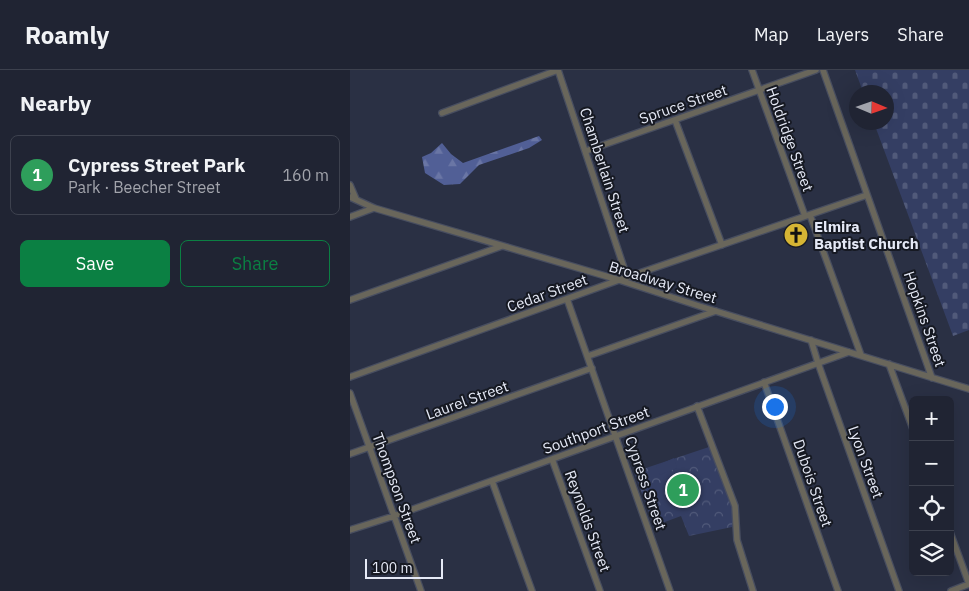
<!DOCTYPE html>
<html lang="en">
<head>
<meta charset="utf-8">
<style>
  :root { --surface:#202433; --page:#2d303f; --text:#f1f3f6; --muted:#a2a4ac; --line:#3d414e; --accent:#0b8043 }
  body { margin:0; font-family:"IBM Plex Sans",sans-serif; background:var(--page); color:var(--text) }
  .controls { position:absolute; right:15px; bottom:15px; display:grid; overflow:hidden; border-radius:8px; box-shadow:0 5px 20px #0002 }
  .controls button { width:45px; height:45px; display:grid; place-items:center; padding:0; border:0; border-bottom:1px solid var(--line); background:var(--surface); color:var(--text); font:25px sans-serif }
  .compass { position:absolute; left:499px; top:15px; width:45px; height:45px; border-radius:50%; background:var(--surface); box-shadow:0 5px 20px #0002; rotate:92deg }
  .scale { position:absolute; left:15px; bottom:12px; width:78px; box-sizing:border-box; padding-left:5px; border:2px solid #e5e9f6; border-top:0; font-size:14px; line-height:18px; white-space:nowrap; color:#e5e9f6; -webkit-text-stroke:4px #161922; paint-order:stroke }
  .you { position:absolute; left:424px; top:336px; width:18px; height:18px; margin:-12px; border:4px solid #fff; border-radius:50%; background:#1a73e8; box-shadow:0 0 0 8px #1a73e833 }
  .badge { display:grid; place-items:center; width:32px; height:32px; border-radius:50%; background:var(--accent); color:#fff; font-size:16px; font-weight:700 }
  .pin { position:absolute; translate:-50% -50%; border:2px solid #fff; box-shadow:0 1px 5px #0006 }
  .list { margin:0; padding:0; list-style:none }
  h2 { display:flex; justify-content:space-between; align-items:center; height:65px; margin:0; padding:0 20px; font-size:21px }
  h2 small { font-size:16px; font-weight:400; color:var(--muted) }
  .list li { display:grid; grid-template-columns:32px 1fr auto; gap:15px; align-items:center; box-sizing:border-box; height:80px; margin:0 10px 10px; padding:0 10px; border:1px solid var(--line); border-radius:8px }
  .list b { display:block; font-size:19px; white-space:nowrap }
  .list p { margin:0; font-size:16px; white-space:nowrap; color:var(--muted) }
  .list em { font-size:16px; font-style:normal; color:var(--muted) }
  .actions { display:flex; gap:10px; padding:15px 20px }
  .actions a { flex:1; padding:11px 0; border:1px solid var(--accent); border-radius:8px; text-align:center; font-size:18px; color:var(--accent) }
  .actions .main { background:var(--accent); color:#fff }
  .icon { flex:none; width:28px; height:28px; fill:none; stroke:currentColor; stroke-width:2; stroke-linecap:round; stroke-linejoin:round }
  .map { position:relative; flex:none; width:619px; height:521px; overflow:hidden }
  header { display:flex; align-items:center; gap:30px; box-sizing:border-box; height:70px; padding:0 25px; background:var(--surface); border-bottom:1px solid var(--line) }
  header strong { font-size:24px }
  nav { display:flex; gap:28px; margin-inline-start:auto; font-size:18px }
  main { display:flex }
  aside { flex:1; background:var(--surface) }
  .map>svg:first-child { display:block }
</style>
</head>
<body>
<header>
<strong>Roamly</strong>
<nav><a>Map</a><a>Layers</a><a>Share</a></nav>
</header>
<main>
<aside>
<h2>Nearby<small></small></h2>
<ul class="list">
<li><span class="badge" style="background:#2e9e5b">1</span><div><b>Cypress Street Park</b><p>Park · Beecher Street</p></div><em>160 m</em></li>
</ul>
<div class="actions"><a class="main">Save</a><a>Share</a></div>
</aside>
<div class="map">
<svg width="619" height="521" viewBox="0 0 619 521">
  <defs>
    <pattern id="forest-firs" width="22" height="20" patternUnits="userSpaceOnUse" patternTransform="scale(1.25)"><rect width="22" height="20" fill="#515f96"/><path d="M5 1l3.5 6h-7zM16 11l3.5 6h-7z" fill="#6a76a5"/></pattern>
    <pattern id="cemetery-stones" width="16" height="16" patternUnits="userSpaceOnUse" patternTransform="scale(1.25)"><rect width="16" height="16" fill="#343e63"/><path d="M2 7V4a2 2 0 0 1 4 0v3zM10 15v-3a2 2 0 0 1 4 0v3z" fill="#515a7a"/></pattern>
    <pattern id="park-crowns" width="20" height="18" patternUnits="userSpaceOnUse" patternTransform="scale(1.25)"><rect width="20" height="18" fill="#343e63"/><path d="M2 6a3 3 0 1 1 6 0M12 15a3 3 0 1 1 6 0" fill="none" stroke="#515a7a"/></pattern>
  </defs>
  <rect width="100%" height="100%" fill="#2a3044"/>
  <!-- forest -->
  <path fill="url(#forest-firs)" d="M189,66L192,70L179,78L129,95L110,114L94,115L75,103L72,87L81,83L92,73L101,84L113,93Z"/>
  <!-- cemetery -->
  <path fill="url(#cemetery-stones)" d="M505,0H619V260L603,266L524,53L536,52V22H513Z"/>
  <!-- park -->
  <path fill="url(#park-crowns)" d="M359,377L382,438V457L339,466L331,446L304,456L284,402Z"/>
  <!-- garden -->
  <path fill="#343e63" d="M324,388L327,398L310,405L306,396Z
    M340,406L344,416L340,428L328,432L322,414Z"/>
  <g fill="none" stroke-linecap="round" stroke-linejoin="round">
    <defs>
      <path id="minor" d="M208,0L277,207
        M402,0L455,146
        M473,0L582,308
        M92,43L208,0
        M325,50L372,175
        M236,81L466,0
        M0,115L6,129
        M0,127L24,138L269,210L349,236L619,319
        M460,145L511,285
        M0,147L24,138
        M217,229L320,521
        M0,230L152,176
        M461,270L468,293L549,521
        M238,286L366,241
        M539,294L563,359
        M0,307L269,210L517,125
        M414,312L488,521
        M0,323L71,521
        M347,336L385,436L387,470L403,521
        M0,384L242,298
        M202,389L250,521
        M142,411L182,521
        M0,460L44,446L499,282
        M600,462L619,514
        M601,521L619,514"/>
    </defs>
    <!-- minor casing -->
    <use href="#minor" stroke="#484e60" stroke-width="8"/>
    <!-- minor -->
    <use href="#minor" stroke="#69665b" stroke-width="5.5"/>
  </g>
  <!-- icons -->
  <defs>
    <symbol id="church-disc" viewBox="-11 -11 22 22"><circle r="9.5" fill="#d6b534" stroke="#161922"/><path d="M-1.2-6h2.4v3.5h3.3v2.4h-3.3V6h-2.4V-.1h-3.3v-2.4h3.3Z" fill="#111"/></symbol>
  </defs>
  <g fill-rule="evenodd">
    <use href="#church-disc" x="432" y="151" width="28" height="28"/>
  </g>
  <g text-anchor="middle" dominant-baseline="central" stroke-width="4" stroke-linejoin="round" paint-order="stroke">
    <!-- street labels -->
    <g font-size="15" fill="#e5e9f6" stroke="#161922">
      <text transform="translate(333 34) rotate(-19)">Spruce Street</text>
      <text transform="translate(440 69) rotate(70)">Holdridge Street</text>
      <text transform="translate(255 100) rotate(72)">Chamberlain Street</text>
      <text transform="translate(313 212) rotate(17)">Broadway Street</text>
      <text transform="translate(197 223) rotate(-20)">Cedar Street</text>
      <text transform="translate(575 249) rotate(71)">Hopkins Street</text>
      <text transform="translate(117 330) rotate(-20)">Laurel Street</text>
      <text transform="translate(246 360) rotate(-20)">Southport Street</text>
      <text transform="translate(516 392) rotate(70)">Lyon Street</text>
      <text transform="translate(296 413) rotate(71)">Cypress Street</text>
      <text transform="translate(463 413) rotate(71)">Dubois Street</text>
      <text transform="translate(47 418) rotate(70)">Thompson Street</text>
      <text transform="translate(238 451) rotate(70)">Reynolds Street</text>
    </g>
    <!-- poi labels -->
    <g font-size="15" font-weight="bold" fill="#e5e9f6" stroke="#161922" text-anchor="start">
      <text x="464" y="156">Elmira<tspan x="464" dy="17">Baptist Church</tspan></text>
    </g>
  </g>
</svg>
<div class="controls">
<button>+</button>
<button>−</button>
<button><svg class="icon" aria-label="locate" viewBox="0 0 24 24"><circle cx="12" cy="12" r="6"/><path d="M12 2v4M12 18v4M2 12h4M18 12h4"/></svg></button>
<button><svg class="icon" aria-label="layers" viewBox="0 0 24 24"><path d="M12 4l9 5-9 5-9-5zM3 14l9 5 9-5"/></svg></button>
</div>
<svg class="compass" viewBox="-18 -18 36 36"><path d="M0-13l5 13h-10z" fill="#e53935"/><path d="M0 13l5-13h-10z" fill="#a2a4ac"/></svg>
<div class="scale">100 m</div>
<div class="you"></div>
<div class="pin badge" style="left:333px;top:420px;background:#2e9e5b">1</div>
</div>
</main>
</body>
</html>
